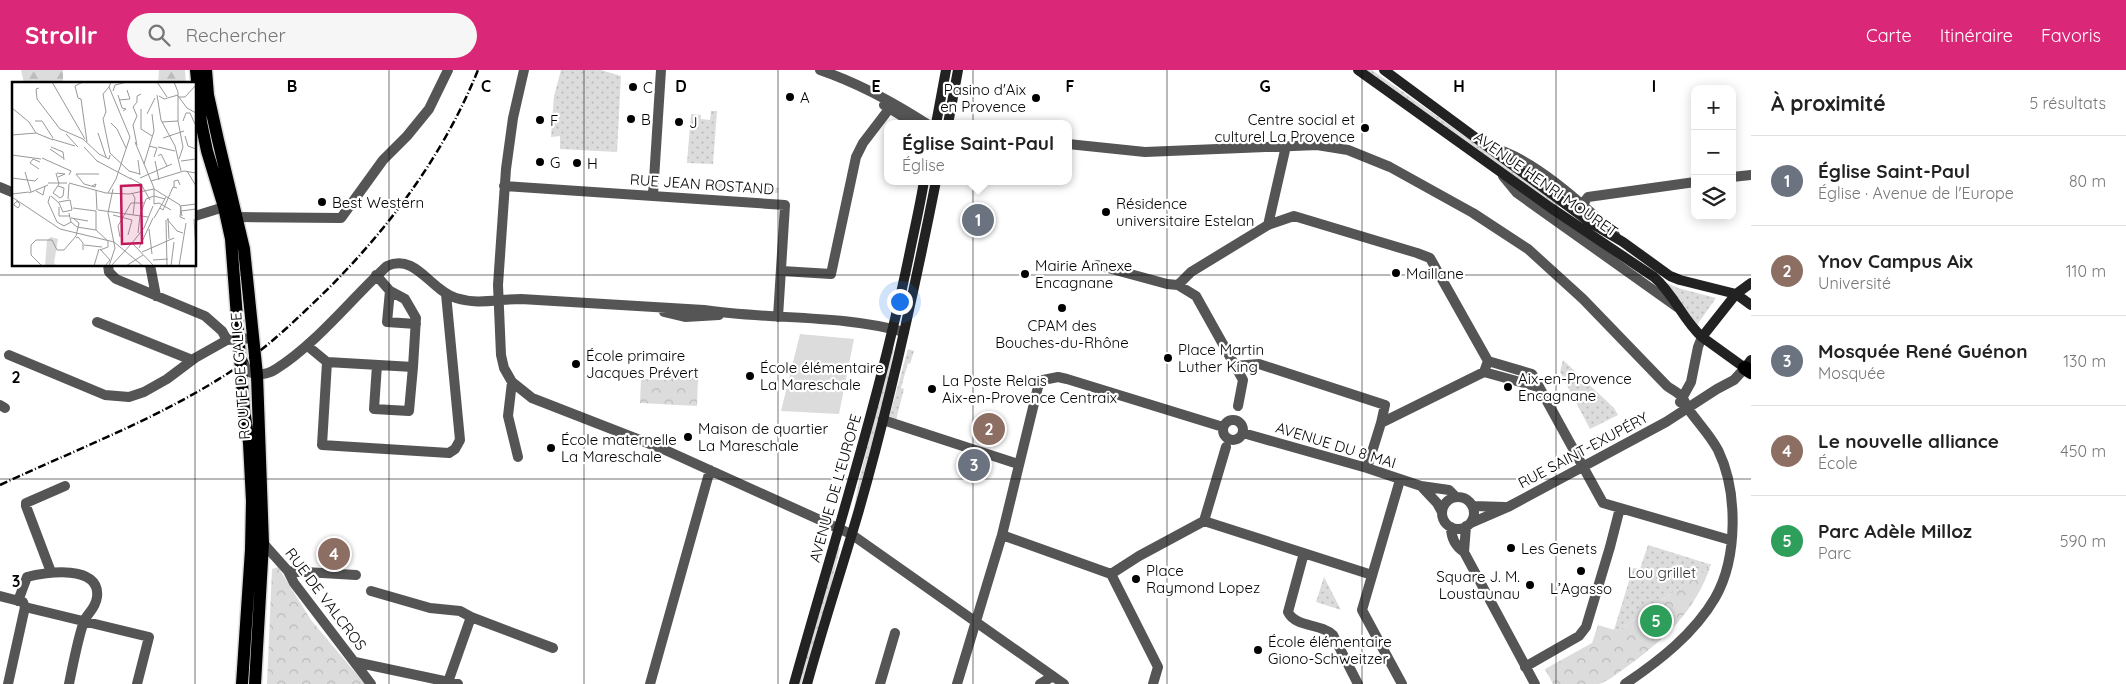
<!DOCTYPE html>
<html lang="fr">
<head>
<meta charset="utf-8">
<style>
  :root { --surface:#fff; --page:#f6f6f6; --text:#222; --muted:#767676; --line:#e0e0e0; --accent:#db2777 }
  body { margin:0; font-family:Quicksand,sans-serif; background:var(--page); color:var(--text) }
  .controls { position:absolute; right:15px; top:15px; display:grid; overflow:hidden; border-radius:10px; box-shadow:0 2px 12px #0003 }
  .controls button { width:45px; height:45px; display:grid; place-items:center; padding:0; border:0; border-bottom:1px solid var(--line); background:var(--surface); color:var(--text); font:25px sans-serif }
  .you { position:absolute; left:899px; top:231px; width:18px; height:18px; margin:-12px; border:4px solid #fff; border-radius:50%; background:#1a73e8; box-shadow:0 0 0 8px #1a73e833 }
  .badge { display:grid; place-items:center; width:32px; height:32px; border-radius:50%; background:var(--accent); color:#fff; font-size:16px; font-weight:700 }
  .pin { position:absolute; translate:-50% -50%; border:2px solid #fff; box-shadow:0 1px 5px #0006 }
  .popup { position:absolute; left:884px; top:50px; width:188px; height:65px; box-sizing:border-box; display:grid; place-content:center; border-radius:10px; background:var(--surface); filter:drop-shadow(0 1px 4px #0005); font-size:16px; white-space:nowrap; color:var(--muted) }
  .popup b { font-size:19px; color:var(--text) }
  .popup::after { content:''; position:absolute; left:50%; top:100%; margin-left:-10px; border:10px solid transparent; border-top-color:var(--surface) }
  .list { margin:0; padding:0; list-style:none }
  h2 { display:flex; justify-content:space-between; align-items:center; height:65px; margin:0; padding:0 20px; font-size:21px }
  h2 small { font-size:16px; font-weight:400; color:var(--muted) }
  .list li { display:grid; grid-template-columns:32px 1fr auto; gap:15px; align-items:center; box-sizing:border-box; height:90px; padding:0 20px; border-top:1px solid var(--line) }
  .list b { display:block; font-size:19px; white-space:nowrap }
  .list p { margin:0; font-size:16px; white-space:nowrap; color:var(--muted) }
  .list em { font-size:16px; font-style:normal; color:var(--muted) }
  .icon { flex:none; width:28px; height:28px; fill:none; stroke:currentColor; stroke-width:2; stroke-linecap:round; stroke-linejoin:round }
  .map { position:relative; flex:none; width:1751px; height:614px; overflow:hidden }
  header { display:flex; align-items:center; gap:30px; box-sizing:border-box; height:70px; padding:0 25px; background:var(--accent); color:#fff }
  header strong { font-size:24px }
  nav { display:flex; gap:28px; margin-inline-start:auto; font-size:18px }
  .search { width:350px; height:45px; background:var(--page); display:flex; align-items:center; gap:12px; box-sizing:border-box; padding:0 18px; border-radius:28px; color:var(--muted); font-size:19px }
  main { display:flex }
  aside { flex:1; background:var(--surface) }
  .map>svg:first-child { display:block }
</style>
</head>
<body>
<header>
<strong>Strollr</strong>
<div class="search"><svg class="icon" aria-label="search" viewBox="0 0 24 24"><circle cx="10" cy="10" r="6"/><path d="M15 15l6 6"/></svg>Rechercher</div>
<nav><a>Carte</a><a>Itinéraire</a><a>Favoris</a></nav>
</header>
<main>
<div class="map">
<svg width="1751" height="614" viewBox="0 0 1751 614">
  <defs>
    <pattern id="grass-dots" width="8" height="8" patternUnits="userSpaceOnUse" patternTransform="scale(1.25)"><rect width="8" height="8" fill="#dcdcdc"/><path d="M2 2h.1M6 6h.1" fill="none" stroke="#bbb" stroke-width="1.8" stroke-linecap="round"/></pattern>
    <pattern id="forest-firs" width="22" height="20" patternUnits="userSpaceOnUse" patternTransform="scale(1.25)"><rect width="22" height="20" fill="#dcdcdc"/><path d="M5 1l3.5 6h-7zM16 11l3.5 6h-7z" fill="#bbb"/></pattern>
    <pattern id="park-crowns" width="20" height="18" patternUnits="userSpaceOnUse" patternTransform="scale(1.25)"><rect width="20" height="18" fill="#dcdcdc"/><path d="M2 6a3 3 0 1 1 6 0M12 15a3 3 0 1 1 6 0" fill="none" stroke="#bbb"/></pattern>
  </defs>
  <rect width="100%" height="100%" fill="#fff"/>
  <!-- grass -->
  <path fill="url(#grass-dots)" d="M561,0H601L621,6L617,82L560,79V66L551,67L554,26Z
    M1367,0H1372L1560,134L1558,137Z
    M711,41H717L713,94L687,93L691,44L701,45V49L710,50Z
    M711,113L779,118L778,123L711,120Z
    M1663,211L1678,218L1716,228L1697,255L1671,218Z
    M892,279H894L886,319L853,445L859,410Z
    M908,279L914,281L910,294L908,293L901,318L904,319L896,350L889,348Z
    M1563,290L1614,338L1618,345L1590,359L1560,302Z
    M1648,475L1709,494L1708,498L1618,561L1614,560L1633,498L1640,499Z
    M838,478H840L831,516L801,614H798Z
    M1324,507L1341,540L1316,532Z"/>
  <!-- forest -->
  <path fill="url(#forest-firs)" d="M21,0H63V14H24Z
    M159,0H185L186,14H158Z"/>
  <!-- park -->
  <path fill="url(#park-crowns)" d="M668,307L698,308L697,336L640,333L641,309L668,310Z
    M1709,494H1711C1697,540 1663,571 1625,598C1618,603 1607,612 1599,614C1587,614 1566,614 1553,614L1545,599L1592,573L1598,555L1618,561L1708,498Z
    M278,497L311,550L365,614H267L272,499Z"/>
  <!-- pitch -->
  <path fill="#dcdcdc" d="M800,264L854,269L839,344L781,341Z
    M1660,552L1665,560L1633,582L1628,575Z"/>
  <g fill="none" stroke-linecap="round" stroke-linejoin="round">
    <defs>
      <path id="primary" d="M196,0L201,52L207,81L224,137L231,169L244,339L249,373L252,431L251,480L242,614
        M206,0L208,25L218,70L244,179L257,305L263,473L255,614"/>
      <path id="trunk" d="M1745,298L1751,302"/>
    </defs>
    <!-- primary casing -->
    <use href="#primary" stroke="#dbdbdb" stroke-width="15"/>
    <!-- trunk casing -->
    <use href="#trunk" stroke="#dbdbdb" stroke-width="16"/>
    <!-- minor -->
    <path stroke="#555" stroke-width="10" d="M524,0L513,48L506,99L498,215L501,285L504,298L512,312L532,328L663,379L851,464L1064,614
      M820,0C858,13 893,32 927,54
      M884,35L915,54
      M1068,74L1145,82L1317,75L1348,80L1390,97L1473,143L1528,179L1583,229L1667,316C1671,319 1679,323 1682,327C1685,330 1686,337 1689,340C1699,354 1710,365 1718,380C1738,421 1738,488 1715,528C1694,564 1659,591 1625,614
      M1489,77C1531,86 1584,135 1615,165
      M1503,106L1517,123L1677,237
      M1732,107L1751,105
      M504,116L785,135L778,247
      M0,117L14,123
      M653,125L661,0
      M1580,138L1588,127L1695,112
      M195,146L224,137
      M238,147L341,148L383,90L407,66L429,39L448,0
      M1268,155L1286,76
      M108,195L109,202L116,209L205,246L222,261L227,270
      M150,195L156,226
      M1097,195L1167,214L1178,215L1196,226L1243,310L1238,336
      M782,201L831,204L856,87L863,73L889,39
      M1178,215L1191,202L1268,155L1294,146L1417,183L1430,188L1488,291
      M390,221L387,252L416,254
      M664,242L685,247L719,245
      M97,252L192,290
      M310,278L327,292L413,297L416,248L405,229L390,221L376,205
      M9,285L105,325L129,327L144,322L167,309L195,288L227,270L254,268
      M243,291L247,301C256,306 267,305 276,299C317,273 351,229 387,196C416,183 430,220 456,228C478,235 498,229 521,229L704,240C770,250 841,244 904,262
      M1488,291L1532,304L1603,433L1730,470
      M327,292L322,375L449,383L455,379L460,370L446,224
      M377,295L374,339L409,341L413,297
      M1234,296L1259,294L1385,335L1381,353
      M1484,302L1538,317
      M512,312L508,346L518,387
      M1680,332L1691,312L1698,277L1702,267
      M0,335L5,338
      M1223 360a10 10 0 1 1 20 0a10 10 0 1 1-20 0Z
      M883,350L1018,394
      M1243,363L1367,398L1421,416L1449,420L1456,427
      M1367,398L1381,353L1484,302L1488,291
      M1400,410L1362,540L1402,614
      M1421,416L1437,433L1442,442
      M1442 443a16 16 0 1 1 32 0a16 16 0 1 1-32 0Z
      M1473,436L1505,437
      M1204,451L1372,505
      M1471,453L1508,437L1666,352L1717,319L1734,310L1745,298
      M1451,457C1451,468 1455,476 1464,482L1535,614
      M1002,465L1111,504L1158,597L1153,614
      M259,473H263L288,501L294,513L371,614
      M1464,482L1466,456
      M1304,483L1288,542C1296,558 1321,553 1333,565L1358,614
      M288,501L356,505
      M51,502L26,436V433L65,416
      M1111,504L1139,486L1204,451L1226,377
      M371,521L430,538L460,541L471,547
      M0,526L23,532L25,537L8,614
      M18,531L27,507C45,502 101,494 97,527C95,541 86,543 83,554C77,573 73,594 69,614
      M25,537L149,567L137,614
      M355,592L458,614
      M1525,597L1579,566L1586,557L1610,477L1620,438
      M448,612L471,547L553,578
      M650,614L710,400
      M880,614L895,563
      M957,614L1002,465L1038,317L1043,310L1058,307L1067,309L1223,357
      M1040,614L1053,606"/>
    <!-- secondary -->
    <path stroke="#222" stroke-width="10" d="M1358,0L1551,138L1654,207C1674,224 1683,250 1702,267L1745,298L1751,290
      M1384,0L1591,153L1623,172L1670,206L1680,210L1736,224L1751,235
      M936,54L946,0
      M948,54L958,0
      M1702,267L1736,224L1751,213
      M794,614C834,471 879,331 909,186C914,161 920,136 924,111
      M807,614C823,556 842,498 859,440C890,332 914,222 936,111"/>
    <!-- primary -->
    <use href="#primary" stroke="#000" stroke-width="12"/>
    <!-- trunk -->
    <use href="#trunk" stroke="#000" stroke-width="14"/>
    <!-- rail -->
    <path stroke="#000" stroke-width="2.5" stroke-dasharray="8 2.5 1 2.5" stroke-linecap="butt" d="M0,415C79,378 163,347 236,298C262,281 284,261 306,240C378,173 441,92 478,0"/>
  </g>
  <!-- grid -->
  <path fill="none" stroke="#000" stroke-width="1" stroke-opacity="0.55" d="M195,0V14M389,0V614M584,0V614M778,0V614M973,0V614M1167,0V614M1362,0V614M1556,0V614M195,195V614M0,205H1751M0,409H1751"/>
  <!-- markers -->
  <g fill="#000" stroke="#fff" stroke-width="2">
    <circle cx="633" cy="17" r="5"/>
    <circle cx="790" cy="27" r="5"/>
    <circle cx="1036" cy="28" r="5"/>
    <circle cx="631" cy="49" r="5"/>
    <circle cx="540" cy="50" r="5"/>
    <circle cx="679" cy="52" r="5"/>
    <circle cx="1365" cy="58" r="5"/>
    <circle cx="540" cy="92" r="5"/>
    <circle cx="577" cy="93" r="5"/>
    <circle cx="322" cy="132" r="5"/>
    <circle cx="1106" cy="142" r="5"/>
    <circle cx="1396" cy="203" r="5"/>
    <circle cx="1025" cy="204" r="5"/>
    <circle cx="1062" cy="238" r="5"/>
    <circle cx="1168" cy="288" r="5"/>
    <circle cx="576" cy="294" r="5"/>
    <circle cx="750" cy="306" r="5"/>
    <circle cx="1508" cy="317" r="5"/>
    <circle cx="932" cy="319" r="5"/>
    <circle cx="688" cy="367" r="5"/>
    <circle cx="551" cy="378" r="5"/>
    <circle cx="1511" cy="478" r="5"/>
    <circle cx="1581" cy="501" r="5"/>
    <circle cx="1136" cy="509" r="5"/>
    <circle cx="1530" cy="515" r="5"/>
    <circle cx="1258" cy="580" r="5"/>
  </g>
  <g text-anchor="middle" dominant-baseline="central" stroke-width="4.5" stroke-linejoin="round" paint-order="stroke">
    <!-- poi labels -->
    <g font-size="15" fill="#000" stroke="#fff" text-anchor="start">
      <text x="643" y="17">C</text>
      <text x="1026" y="19" text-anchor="end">Pasino d'Aix<tspan x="1026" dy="17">en Provence</tspan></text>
      <text x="800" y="27">A</text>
      <text x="641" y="49">B</text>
      <text x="1355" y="49" text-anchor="end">Centre social et<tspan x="1355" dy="17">culturel La Provence</tspan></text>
      <text x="550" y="50">F</text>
      <text x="689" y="52">J</text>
      <text x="550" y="92">G</text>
      <text x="587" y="93">H</text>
      <text x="332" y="132">Best Western</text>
      <text x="1116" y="133">Résidence<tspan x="1116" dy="17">universitaire Estelan</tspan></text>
      <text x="1035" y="195">Mairie Annexe<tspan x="1035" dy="17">Encagnane</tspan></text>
      <text x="1406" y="203">Maillane</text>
      <text x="1062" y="255" text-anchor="middle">CPAM des<tspan x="1062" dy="17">Bouches-du-Rhône</tspan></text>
      <text x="1178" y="279">Place Martin<tspan x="1178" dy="17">Luther King</tspan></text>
      <text x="586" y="285">École primaire<tspan x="586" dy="17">Jacques Prévert</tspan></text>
      <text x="760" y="297">École élémentaire<tspan x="760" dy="17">La Mareschale</tspan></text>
      <text x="1518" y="308">Aix-en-Provence<tspan x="1518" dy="17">Encagnane</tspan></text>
      <text x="942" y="310">La Poste Relais<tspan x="942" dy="17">Aix-en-Provence Centraix</tspan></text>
      <text x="698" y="358">Maison de quartier<tspan x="698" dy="17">La Mareschale</tspan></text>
      <text x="561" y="369">École maternelle<tspan x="561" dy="17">La Mareschale</tspan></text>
      <text x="1521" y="478">Les Genets</text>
      <text x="1146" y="500">Place<tspan x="1146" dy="17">Raymond Lopez</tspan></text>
      <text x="1520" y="506" text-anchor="end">Square J. M.<tspan x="1520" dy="17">Loustaunau</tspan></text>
      <text x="1581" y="518" text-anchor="middle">L’Agasso</text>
      <text x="1268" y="571">École élémentaire<tspan x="1268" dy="17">Giono-Schweitzer</tspan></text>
    </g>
    <!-- street labels -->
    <g font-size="15" fill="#000" stroke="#fff">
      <text transform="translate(702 114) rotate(4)">RUE JEAN ROSTAND</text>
      <text transform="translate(1546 114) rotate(35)">AVENUE HENRI MOURET</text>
      <text transform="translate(240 306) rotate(-94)">ROUTE DE GALICE</text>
      <text transform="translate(1336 375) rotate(17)">AVENUE DU 8 MAI</text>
      <text transform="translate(1583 380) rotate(-28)">RUE SAINT-EXUPÉRY</text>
      <text transform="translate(835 418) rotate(-74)">AVENUE DE L'EUROPE</text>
      <text transform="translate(326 529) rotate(53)">RUE DE VALCROS</text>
    </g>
    <!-- park labels -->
    <g font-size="15" fill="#333" stroke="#fff">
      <text x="1662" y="502">Lou grillet</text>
    </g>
  </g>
  <!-- overview -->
  <g transform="translate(12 12)">
    <rect width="184" height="184" fill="#fff"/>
    <path d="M39,155L46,157L42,181L45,184H33L35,158Z" fill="#dcdcdc"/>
    <path fill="none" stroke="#999" stroke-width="1" d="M40,0L73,57M71,0L63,4L66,16L69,17L75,60M145,0L155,15M162,0L166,10V39L171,65L167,77M97,5L91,12L94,30L91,37L98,71L117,89L128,92M27,6L24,7L25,17L48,47L71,57L87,72L97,77L98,73M101,9L103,3L115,0M106,13L110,26L114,27L111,29M145,13L149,38L163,64L169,89M147,14L152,17L166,13M166,14L175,26L184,31M167,15H173L184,3M107,18L118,17L115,8M0,26L17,40L24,51L41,58M129,27V47L140,54M135,32L143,16M23,39H30L41,56M171,39L174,31H178L183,42M150,40L166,39M99,41L105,47L114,66M86,51L94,75M54,52L66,65M0,53L24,51M173,54L176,64L184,67M151,56L172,49M40,57L63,64M123,60L142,106V122M125,63L121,43L125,34L121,25L125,20V14L129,12M137,64L145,66L142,75M39,65L51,70L52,78M72,65L86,80M146,65L163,69M38,67L51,76M0,73L29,77M146,74L149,72L155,84M30,76L59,89L57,93M126,78L128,93M85,79L119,97M143,79L147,98M169,79L184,77M132,82L142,49L140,32M27,87L18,81L21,77L28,80M175,89L184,104M13,90L19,110M45,91L53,92L46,95M64,92L72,102L83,105L84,102L80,104M64,92H87M0,96L23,99L26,96M118,96L129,102L138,118M128,96L160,82M139,99L172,89L184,91M36,101H55M57,101L94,111L117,112L142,107L168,123L170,134M162,105V99L166,98L168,103M84,108L85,128M24,109L31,113L33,104M17,111L36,103M41,111L48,116L51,114L52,106L46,104M41,111L47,102L44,91M96,111L104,97L118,55L97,5L99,0M120,111L123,116L121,133M0,112L17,110M38,114L36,120L45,140L52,144L59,140M39,114L47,121L51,130L60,128L58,118L47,120M0,115L48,147L102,160L131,184M56,117L57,102M4,119L6,120L7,121L8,123L6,126L2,123V122L4,120L6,119M142,122L147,121L159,128M141,124L132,146L120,161L142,184M168,124L184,122M47,125V134H58M169,125L168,135L173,137M61,126L84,129M148,126L151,128L161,105L165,106M86,128L136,135M84,129V148L96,159V165L88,168M169,129L184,127M57,131L59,140L65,145L84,148M101,133L120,138L116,153M128,133L134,117L142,114L153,117M59,136L76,139M142,136L154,115M156,136L157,157M155,137L165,149L171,151M182,137L184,170M154,138L155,184M137,147L140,172M126,151L128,133M108,155L106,144L119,121H132M64,156L66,155L71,161V168M72,163L90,165M127,166L141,136M88,167L98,178L93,184M130,170L162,156M141,178L156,177M30,184L19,173V163L24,158H40L45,168H52L64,154L67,141L62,137M82,184L87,167M97,184L103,166L96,131L101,107M99,184L120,161M114,184L131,173M159,184L162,160M167,184L174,141"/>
    <path fill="#c2185b" fill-opacity="0.15" stroke="#c2185b" stroke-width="2.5" d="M129,103L130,161L110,162L109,104Z"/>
    <rect width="184" height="184" fill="none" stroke="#000" stroke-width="2.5"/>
  </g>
  <g font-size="16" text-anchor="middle" font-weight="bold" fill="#000" stroke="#fff" stroke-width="4.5" stroke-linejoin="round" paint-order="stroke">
    <text x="292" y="22">B</text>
    <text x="486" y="22">C</text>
    <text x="681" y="22">D</text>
    <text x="876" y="22">E</text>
    <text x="1070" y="22">F</text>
    <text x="1265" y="22">G</text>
    <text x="1459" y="22">H</text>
    <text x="1654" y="22">I</text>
    <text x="16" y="313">2</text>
    <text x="16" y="517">3</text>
  </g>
</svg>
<div class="controls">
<button>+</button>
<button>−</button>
<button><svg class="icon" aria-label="layers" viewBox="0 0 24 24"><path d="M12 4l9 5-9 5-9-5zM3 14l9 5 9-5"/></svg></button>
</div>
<div class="you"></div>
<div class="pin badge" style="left:978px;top:150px;background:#6b7280">1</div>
<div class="popup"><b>Église Saint-Paul</b>Église</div>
<div class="pin badge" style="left:989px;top:359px;background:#8d6e63">2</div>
<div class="pin badge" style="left:974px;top:395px;background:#6b7280">3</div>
<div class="pin badge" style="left:334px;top:484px;background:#8d6e63">4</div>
<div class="pin badge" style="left:1656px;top:551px;background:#2e9e5b">5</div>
</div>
<aside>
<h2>À proximité<small>5 résultats</small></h2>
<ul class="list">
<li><span class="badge" style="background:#6b7280">1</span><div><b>Église Saint-Paul</b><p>Église · Avenue de l'Europe</p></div><em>80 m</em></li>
<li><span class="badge" style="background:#8d6e63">2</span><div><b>Ynov Campus Aix</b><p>Université</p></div><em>110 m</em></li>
<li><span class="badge" style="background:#6b7280">3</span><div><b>Mosquée René Guénon</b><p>Mosquée</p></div><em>130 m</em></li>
<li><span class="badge" style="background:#8d6e63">4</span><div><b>Le nouvelle alliance</b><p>École</p></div><em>450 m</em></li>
<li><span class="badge" style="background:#2e9e5b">5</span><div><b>Parc Adèle Milloz</b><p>Parc</p></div><em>590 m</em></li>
</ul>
</aside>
</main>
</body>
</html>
